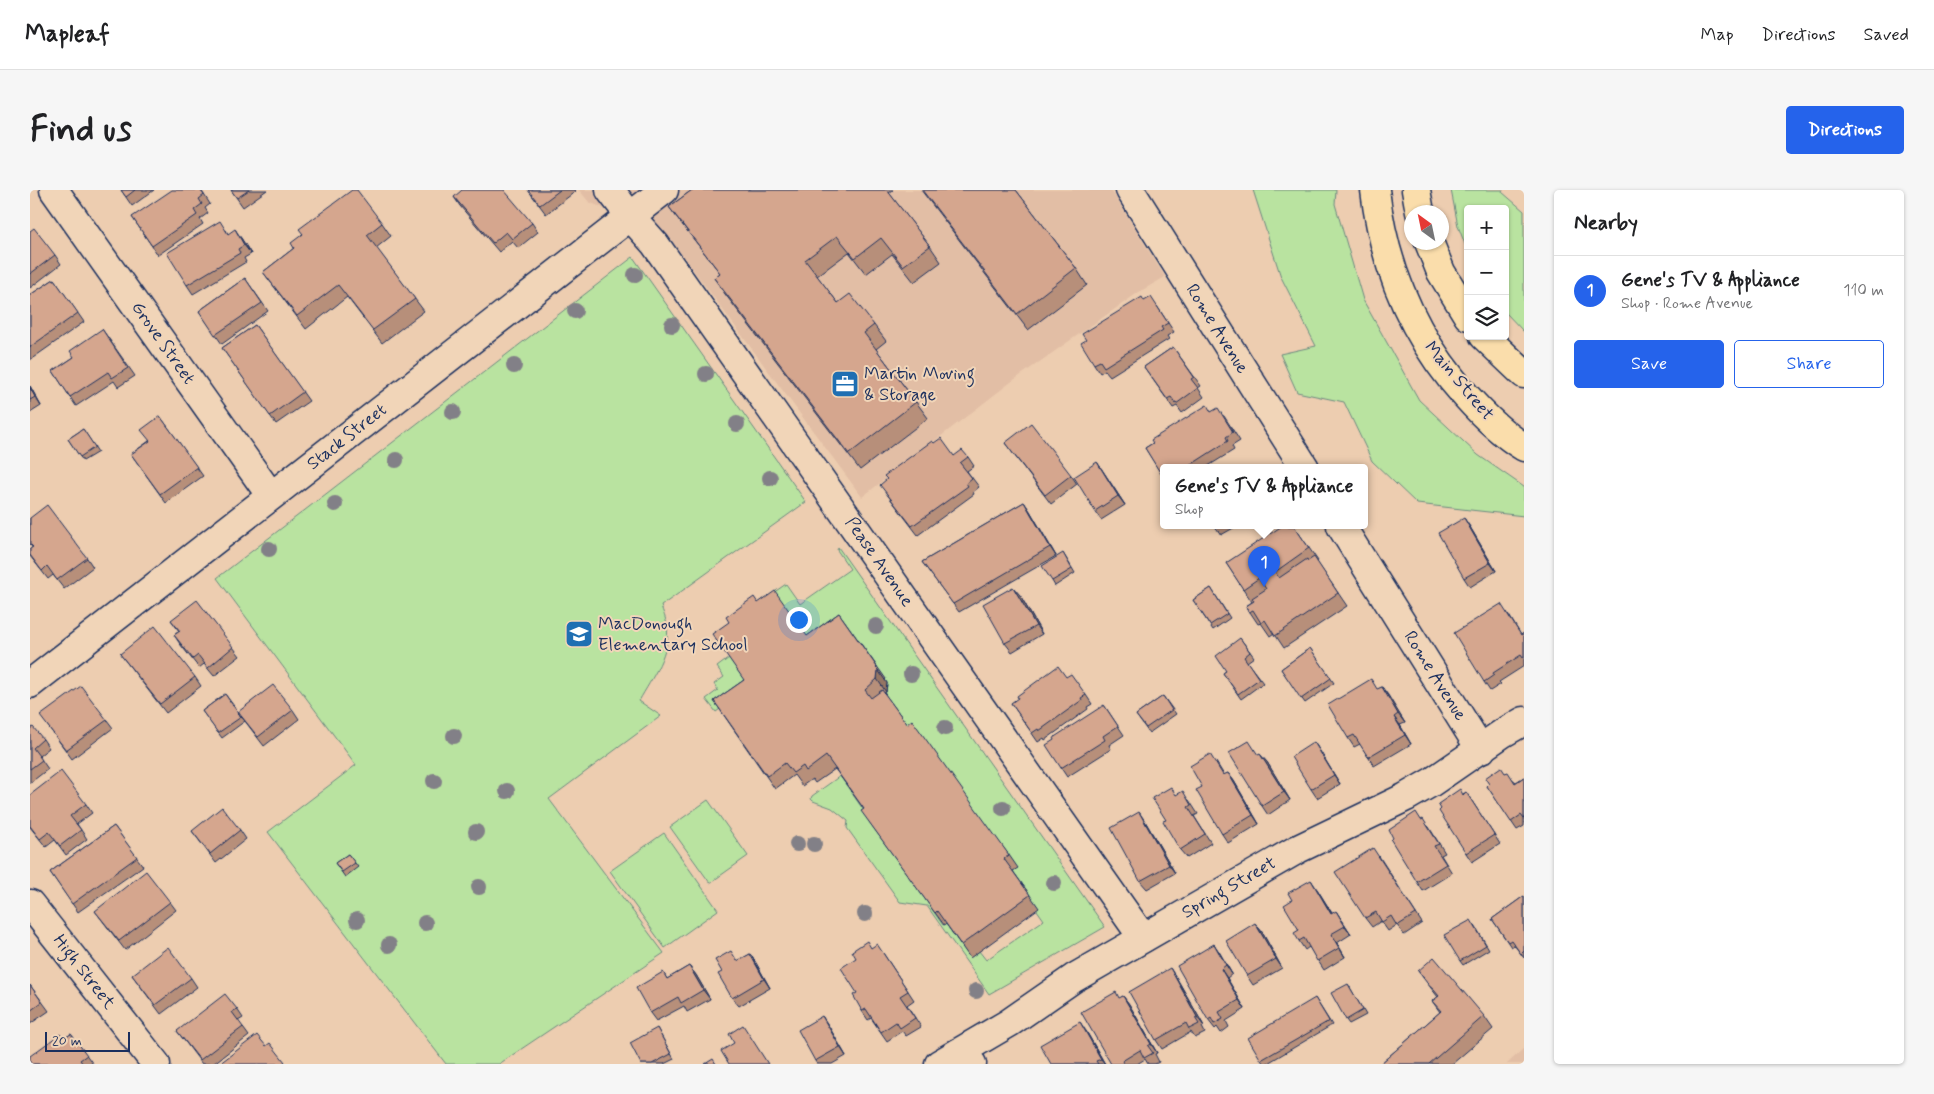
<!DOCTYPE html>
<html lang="en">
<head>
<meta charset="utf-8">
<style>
  :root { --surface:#fff; --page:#f6f6f6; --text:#202124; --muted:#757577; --line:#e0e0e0; --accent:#2563eb }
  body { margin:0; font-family:Mynerve,sans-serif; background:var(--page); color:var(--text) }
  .controls { position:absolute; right:15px; top:15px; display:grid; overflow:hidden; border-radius:5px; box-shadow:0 1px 4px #0004 }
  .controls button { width:45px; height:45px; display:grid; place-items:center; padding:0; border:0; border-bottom:1px solid var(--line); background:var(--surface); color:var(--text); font:25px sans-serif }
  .compass { position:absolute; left:1374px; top:15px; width:45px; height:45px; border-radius:50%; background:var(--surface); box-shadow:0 1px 4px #0004; rotate:327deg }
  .scale { position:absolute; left:15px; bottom:12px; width:85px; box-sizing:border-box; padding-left:5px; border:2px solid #1b2f5e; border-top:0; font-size:14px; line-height:18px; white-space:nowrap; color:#1b2f5e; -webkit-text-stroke:4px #f1d5b8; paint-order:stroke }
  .you { position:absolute; left:768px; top:429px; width:18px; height:18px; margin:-12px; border:4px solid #fff; border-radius:50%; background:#1a73e8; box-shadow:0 0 0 8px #1a73e833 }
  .badge { display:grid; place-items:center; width:32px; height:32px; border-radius:50%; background:var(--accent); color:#fff; font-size:16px; font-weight:700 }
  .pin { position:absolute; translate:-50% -41px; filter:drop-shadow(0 1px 2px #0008) }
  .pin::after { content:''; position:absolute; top:26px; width:18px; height:15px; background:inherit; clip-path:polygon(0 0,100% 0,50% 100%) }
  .popup { position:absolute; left:1130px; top:274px; width:208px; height:65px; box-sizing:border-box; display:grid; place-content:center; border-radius:5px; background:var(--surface); filter:drop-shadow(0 1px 4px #0005); font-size:16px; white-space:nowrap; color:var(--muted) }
  .popup b { font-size:19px; color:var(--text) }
  .popup::after { content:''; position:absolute; left:50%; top:100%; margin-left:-10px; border:10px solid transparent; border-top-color:var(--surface) }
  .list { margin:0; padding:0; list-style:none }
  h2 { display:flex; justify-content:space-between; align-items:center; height:65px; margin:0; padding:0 20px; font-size:21px }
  h2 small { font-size:16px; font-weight:400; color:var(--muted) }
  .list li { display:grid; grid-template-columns:32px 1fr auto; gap:15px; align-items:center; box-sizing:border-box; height:70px; padding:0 20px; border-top:1px solid var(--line) }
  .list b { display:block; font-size:19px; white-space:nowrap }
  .list p { margin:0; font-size:16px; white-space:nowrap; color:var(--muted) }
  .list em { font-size:16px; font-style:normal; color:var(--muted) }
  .actions { display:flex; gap:10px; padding:15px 20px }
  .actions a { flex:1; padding:11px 0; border:1px solid var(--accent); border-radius:5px; text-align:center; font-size:18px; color:var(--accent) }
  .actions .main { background:var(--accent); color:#fff }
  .icon { flex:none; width:28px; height:28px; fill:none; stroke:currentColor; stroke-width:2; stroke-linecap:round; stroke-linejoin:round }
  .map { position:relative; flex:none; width:1494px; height:874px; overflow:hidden; border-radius:5px }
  header { display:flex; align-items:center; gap:30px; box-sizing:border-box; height:70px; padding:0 25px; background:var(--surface); border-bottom:1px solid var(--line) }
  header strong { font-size:24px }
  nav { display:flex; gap:28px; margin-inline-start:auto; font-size:18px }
  .intro { display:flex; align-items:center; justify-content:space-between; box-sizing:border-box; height:120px; padding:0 30px }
  h1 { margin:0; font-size:35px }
  .button { padding:12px 22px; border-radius:5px; background:var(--accent); color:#fff; font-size:18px; font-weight:700 }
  main { display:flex; gap:30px; padding:0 30px }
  aside { flex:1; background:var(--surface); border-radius:5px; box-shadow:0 1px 4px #0004 }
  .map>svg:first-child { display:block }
</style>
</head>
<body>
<header>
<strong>Mapleaf</strong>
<nav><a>Map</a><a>Directions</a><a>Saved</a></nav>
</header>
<div class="intro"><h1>Find us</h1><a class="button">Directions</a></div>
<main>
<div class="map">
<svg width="1494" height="874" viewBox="0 0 1494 874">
  <rect width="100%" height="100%" fill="#edcdb0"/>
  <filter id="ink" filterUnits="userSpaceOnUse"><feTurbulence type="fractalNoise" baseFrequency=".02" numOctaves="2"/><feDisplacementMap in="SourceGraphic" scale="10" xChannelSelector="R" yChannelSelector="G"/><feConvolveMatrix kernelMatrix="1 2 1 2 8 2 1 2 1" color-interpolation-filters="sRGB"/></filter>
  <g filter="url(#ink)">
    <!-- built -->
    <path fill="#e2bea5" d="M549,0H1081L1135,87L1109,102L981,192L832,307L638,46L559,12Z
      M1494,858V874H1477Z"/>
    <!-- green -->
    <path fill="#b9e3a0" stroke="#6a897f" d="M1223,0H1306L1305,14L1333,110L1389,210L1448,265L1494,297V326L1387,314L1342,271L1314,212L1267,202L1250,164L1286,156L1251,87Z
      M1421,0H1473L1472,2L1494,21V142L1475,122V19H1438V62L1428,36Z
      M603,67L776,312L631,416C633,422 636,429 637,435C641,462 622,488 609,511L631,526L519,609L634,763L469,874H416L238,642L326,575L187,388Z
      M808,357L1075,737L959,804L897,716L870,712L817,638L818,631L802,618L783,611L781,609L782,606L810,586L913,735L916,734L940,767L949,761L956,770L1014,730L885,547L853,506L856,502L857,493L855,490L785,459L691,457L684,446L685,443L756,394L770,414L820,379L807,360Z
      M699,468L720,497L686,522L676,509L688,500L684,494L694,487L687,477Z
      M678,610L718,666L680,693L640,637Z
      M634,643L688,720L635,758L580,681Z"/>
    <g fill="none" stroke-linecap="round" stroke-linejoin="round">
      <defs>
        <path id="street" d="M24,0L241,306
          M580,0L600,26L625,54L1113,748
          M1100,0L1275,278
          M1311,336L1451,560
          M0,494L634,0
          M928,863L942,874"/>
        <path id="secondary" d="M0,714L126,874
          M909,874L979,833L1044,788L1268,659L1376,607L1402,592L1473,543L1494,531"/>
        <path id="highway" d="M1345,0C1354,78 1384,148 1436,206C1453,225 1472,244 1494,257
          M1386,0L1390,22
          M1399,52L1411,82L1438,126
          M1454,146L1494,184"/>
      </defs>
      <!-- street casing -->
      <use href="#street" stroke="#1b2f5e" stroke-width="31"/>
      <!-- secondary casing -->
      <use href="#secondary" stroke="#1b2f5e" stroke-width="31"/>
      <!-- highway casing -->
      <use href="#highway" stroke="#1b2f5e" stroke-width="31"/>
      <!-- street -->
      <use href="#street" stroke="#f1d5b8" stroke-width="28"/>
      <!-- secondary -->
      <use href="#secondary" stroke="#f1d5b8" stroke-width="28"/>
      <!-- highway -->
      <use href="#highway" stroke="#faddab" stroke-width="28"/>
    </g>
    <!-- trees -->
    <g fill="#828087">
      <circle cx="605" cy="85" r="8"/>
      <circle cx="545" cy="121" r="8"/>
      <circle cx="642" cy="135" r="8"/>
      <circle cx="484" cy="176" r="8"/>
      <circle cx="676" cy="184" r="8"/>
      <circle cx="423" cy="222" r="8"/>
      <circle cx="707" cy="234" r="8"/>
      <circle cx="366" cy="270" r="8"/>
      <circle cx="740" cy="288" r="8"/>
      <circle cx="305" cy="314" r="8"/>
      <circle cx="239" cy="359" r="8"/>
      <circle cx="846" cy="436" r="8"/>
      <circle cx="881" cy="484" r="8"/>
      <circle cx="915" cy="538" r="8"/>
      <circle cx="424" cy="546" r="8"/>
      <circle cx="404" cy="591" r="8"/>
      <circle cx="477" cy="601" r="8"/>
      <circle cx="973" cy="618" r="8"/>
      <circle cx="446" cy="642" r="8"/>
      <circle cx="767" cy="654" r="8"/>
      <circle cx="784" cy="654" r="8"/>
      <circle cx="1024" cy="693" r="8"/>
      <circle cx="449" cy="697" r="8"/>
      <circle cx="835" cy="724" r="8"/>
      <circle cx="327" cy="730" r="8"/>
      <circle cx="395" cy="733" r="8"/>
      <circle cx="359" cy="755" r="8"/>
      <circle cx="946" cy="801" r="8"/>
    </g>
    <!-- wall -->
    <path fill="#b78f7a" stroke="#1b2f5e" d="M91,0H124L102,16Z
      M171,0L180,14L175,18L178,23L170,29L173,34L128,65L102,27Z
      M201,0H237L213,17Z
      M498,0H545L546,1L516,24Z
      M662,0H863L859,3L900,56L911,72L884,92L862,64L836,84L819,62L787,86L808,113L844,135L856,151L846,159L886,212L898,228L830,280L695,104L684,88L690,83L651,33L639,17Z
      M891,0H986L1046,78L1057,95L998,140Z
      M424,7L502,33L508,42L488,58L482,51L469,62L430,16Z
      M352,33L361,46L346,58L394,121L352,153L317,107L276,139L233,82L264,58L272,44Z
      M196,40L198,44L211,48L221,64L214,68L216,72L163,104L157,95Z
      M0,41L25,65L31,74L0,98Z
      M215,88L238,121L192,154L169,121Z
      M24,89L54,132L0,170V105Z
      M1114,111L1127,116L1144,142L1137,146L1139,149L1080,186L1075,180L1070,183L1064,174Z
      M225,135L279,211L246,234L192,158Z
      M72,139L105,186L88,197L84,191L46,216L23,181L44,167Z
      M1143,157L1171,196L1168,198L1174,207L1152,223L1147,216L1143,218L1114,177Z
      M0,196L11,216L0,223Z
      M1182,222L1194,226L1210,251L1202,256L1204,260L1175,278H1134V288L1115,258L1123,253Z
      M130,226L173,286L136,313L101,264L119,251Z
      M53,239L68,262L53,271L38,249Z
      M904,253L924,266L938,267L944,276L937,281L949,297L943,302L944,304L888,345L856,303V290Z
      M975,253L1041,285L1047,294L1021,314Z
      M1067,272L1095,315L1071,330L1065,321Z
      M994,312L1000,321L1026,366L929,422L892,372Z
      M0,328L57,368L63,377L34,399L23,385L18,389L0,366L2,357L0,354Z
      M1434,328L1440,337L1466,381L1440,397L1434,388Z
      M1185,336H1207L1191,345Z
      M1264,336L1288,371L1287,372L1317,416L1254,458L1244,443L1240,446L1231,433L1228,434L1216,416L1222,412L1196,373Z
      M1033,363L1045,383L1025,396L1022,391Z
      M1181,398L1200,428L1183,440L1163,410Z
      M990,405L1012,444L982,462L975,453Z
      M728,413L777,446L809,423L856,489L855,490L857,493L856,502L854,503L877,534L979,665L988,678L983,681L1009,718L940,768L916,734L914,735L840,633L834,619L805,579L785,593L782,589L772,596L764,585L745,599L684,511L714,490Z
      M1477,422L1491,445L1494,443V476L1469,492L1471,494L1460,501L1454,492Z
      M141,430L203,457L210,466L184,486L174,474L169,478L150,454L144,445L149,441Z
      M1210,448L1224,467L1217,472L1233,493L1211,509L1193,483L1196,481Z
      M1280,458L1304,493L1275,513L1251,479Z
      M90,464L165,487L171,496L136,523Z
      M1036,487L1056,505L1062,514L1057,517L1058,519L1015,550L1014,548L1008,552L981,513Z
      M1352,497L1375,533L1370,535L1381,554L1344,576L1330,554L1324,557L1318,548L1348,499Z
      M195,504L215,531L192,548L172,521Z
      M1133,506L1146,524L1119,543L1106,525Z
      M1074,515L1094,545L1079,555L1081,559L1037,587L1031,578Z
      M263,520L269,529L234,556L208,522Z
      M77,530L83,538L42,569L17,535Z
      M0,539L13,549L19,558L9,566L18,579L0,593Z
      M1284,552L1310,594L1287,608L1281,599Z
      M1229,565L1237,572L1260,610L1238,625L1232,616Z
      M1186,572L1194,585L1198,583L1204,591L1229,634L1198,653L1192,644L1172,597Z
      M1475,583L1486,592L1494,587V636L1487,640L1457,596Z
      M1436,602L1470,654L1442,672L1436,663L1433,604Z
      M0,605L56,614L62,623L47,634L57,649L36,665L25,650L16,657L0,637Z
      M1146,605L1159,610L1168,624L1164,626L1181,653L1157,668L1150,660L1136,630Z
      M1391,630L1399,637L1415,663L1411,665L1422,683L1393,701L1387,692Z
      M1115,631L1145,683L1117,699L1110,691Z
      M84,636L113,676L48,722L20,682Z
      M210,640L216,649L186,673L162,641Z
      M318,664L328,677L315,687L305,673Z
      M1349,666L1392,733L1374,745L1367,735L1358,741L1351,731L1342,737L1335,728Z
      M1287,699L1302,723L1312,730L1321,744L1307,753L1315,767L1294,780L1279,757L1275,760L1269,751V740Z
      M1494,706V768L1484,755L1481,757L1462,729Z
      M140,712L146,720L95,760L65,721Z
      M1225,733L1232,742L1252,778L1223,795L1217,786Z
      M1444,734L1459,759L1433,775L1430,771Z
      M1184,754L1202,784L1197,788L1215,819L1196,831L1199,837L1191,843L1187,837L1185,839L1178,830Z
      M841,758L853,763L884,810L877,815L891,837L876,846L872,841L857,851L841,828L838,830L832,821L827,803Z
      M720,764L726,773L740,798L709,816L702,808L708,771Z
      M659,776L666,785L680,809L657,822L654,816L626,831L620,823L633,782L637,789Z
      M1388,781L1454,826L1463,839L1422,874H1350L1410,822L1402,811L1408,807L1397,793Z
      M102,785L161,788L167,797L131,824Z
      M1146,787L1174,836L1172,837L1175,843L1165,848L1161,842L1132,859L1126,850Z
      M1318,794L1336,825L1319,834L1316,830Z
      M0,795L19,821L0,834Z
      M1093,806L1099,814L1127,863L1125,864L1129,872L1125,874H1118L1115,869L1107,874H1081L1090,808Z
      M1285,808L1302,835L1236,874H1234L1231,870Z
      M207,819L213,828L208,831L219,846L183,874H172L147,841Z
      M792,826L798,835L816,866L802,874H787L785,871Z
      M627,838L644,869L634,874H611Z
      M1056,841L1075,874H1021Z
      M41,844L63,874H0L33,849Z"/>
    <!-- shaded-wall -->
    <path fill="#957463" stroke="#1b2f5e" d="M205,39L211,48L221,64L214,55Z
      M0,196L11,216L5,207L0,198Z
      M1067,272L1073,281L1095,315L1088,306Z
      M994,312L1000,321L1026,366L1020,357Z
      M1434,328L1440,337L1466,381L1460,373Z
      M983,397L990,405L1012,444L1006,436Z
      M848,480L857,493L856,502L847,489Z
      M1352,497L1358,505L1375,533L1368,524Z
      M1364,527L1370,535L1381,554L1375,545Z
      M1284,552L1290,561L1310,594L1304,585Z
      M1230,564L1237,572L1260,610L1254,602Z
      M1198,583L1204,591L1229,634L1223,625Z
      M1109,622L1115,631L1145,683L1139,675Z
      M1281,690L1287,699L1307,732L1301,724Z
      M1306,721L1312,730L1321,744L1315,736Z
      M1225,733L1232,742L1252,778L1246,769Z
      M1301,744L1307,753L1315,767L1309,758Z
      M1184,754L1190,763L1202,784L1196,775Z
      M720,764L726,773L740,798L734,789Z
      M659,776L666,785L680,809L673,800Z
      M1140,778L1146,787L1174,836L1167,827Z
      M1191,779L1197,788L1215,819L1209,810Z
      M1093,806L1099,814L1127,863L1121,854Z
      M792,826L798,835L816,866L810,857Z
      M1050,832L1056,841L1075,874L1071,869Z"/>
    <!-- building -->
    <path fill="#d5a68e" stroke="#1b2f5e" d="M91,0H105L96,7Z
      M142,0H170L174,5L169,9L172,14L164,20L167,25L122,56L102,27Z
      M201,0H219L207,8Z
      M322,0H327L352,33L337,45L385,109L343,140L308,95L267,126L233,82L264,58L261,53L273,44L269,39Z
      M432,0H474L502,33L482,49L476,42L463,53L424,7Z
      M498,0H530L510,15Z
      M662,0H857L900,56L873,76L851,48L825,68L807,46L775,70L808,113L820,104L844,135L834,143L886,212L819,264L684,88L690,83L639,17Z
      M892,0H986L1046,78L987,124Z
      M190,31L198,44L205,39L214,55L208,59L210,63L157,95L137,63Z
      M4,38L25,65L0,84V41Z
      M215,88L232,113L185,145L169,121Z
      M24,89L48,123L0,157V105Z
      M1112,107L1114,111L1121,107L1138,133L1131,137L1133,140L1074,177L1070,171L1064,174L1051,153L1056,150L1052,144Z
      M225,135L273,202L240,226L192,158Z
      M72,139L98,178L82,188L78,182L40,207L23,181L44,167L40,161Z
      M1143,157L1164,187L1161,189L1168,198L1146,214L1141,207L1137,209L1114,177Z
      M0,198L5,207L0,210Z
      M1177,215L1181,222L1188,218L1203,242L1196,247L1198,251L1156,278H1134V283L1131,284L1115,258L1123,253L1121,250Z
      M130,226L167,277L130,304L101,264L120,251L111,240Z
      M1001,233L1041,285L1015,305L975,253Z
      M53,239L65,257L50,267L38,249Z
      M911,248L924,266L932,260L938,267L930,273L942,288L936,293L938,296L882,336L850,295L857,289L854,286L902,251L904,253Z
      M1067,272L1088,306L1065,321L1044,287Z
      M994,312L1020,357L923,414L892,372Z
      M17,315L57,368L27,390L17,376L12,381L0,365V359L3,357L0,354V328Z
      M1434,328L1460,373L1434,388L1408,343Z
      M1252,336H1264L1279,358L1245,382L1249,388L1277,369L1278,371L1284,367L1308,403L1245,446L1235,430L1231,433L1223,420L1219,422L1216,416L1224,411L1222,408L1236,399L1229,388L1213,399L1196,373Z
      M1033,363L1042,379L1022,391L1012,376Z
      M983,397L1006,436L975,453L953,414Z
      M1181,398L1197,424L1180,435L1163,410Z
      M745,401L777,446L809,423L847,477L846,478L848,480L847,489L835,500L841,508L852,500L877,534L882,530L979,665L974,669L1000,705L931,755L907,721L905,723L831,621L834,619L796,566L776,581L773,576L763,583L755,573L737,586L684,511L714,490L682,444L699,432L696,427L724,407L728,413Z
      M167,410L203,457L178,478L168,465L163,469L144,445L150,441L141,430Z
      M1471,414L1491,445L1494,443V468H1493L1491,465L1463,483L1464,485L1454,492L1424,443Z
      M125,436L165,487L130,514L90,464Z
      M1210,448L1220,462L1214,467L1229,489L1208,504L1193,483L1196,481L1186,466Z
      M1280,458L1301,488L1271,509L1251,479Z
      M1028,476L1036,487L1041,484L1056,505L1051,508L1052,510L1009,541L1008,539L1002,543L981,513L988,508L987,506Z
      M1341,489L1347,499L1352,497L1368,524L1364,527L1375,545L1338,567L1324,545L1318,548L1298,515Z
      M243,495L263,520L228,547L208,522Z
      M51,496L77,530L36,560L10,526Z
      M195,504L211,527L188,543L172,521Z
      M1133,506L1142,520L1116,538L1106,525Z
      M1074,515L1088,536L1073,546L1075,550L1031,578L1016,555L1024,550L1023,548Z
      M3,537L13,549L3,558L12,570L0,579V539Z
      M1219,551L1228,565L1230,564L1254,602L1232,616L1199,563Z
      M1284,552L1304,585L1281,599L1261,567Z
      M1180,564L1193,585L1198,583L1223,625L1192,644L1166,600L1172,597L1160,576Z
      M1471,577L1475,583L1478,582L1485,593L1494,587V629L1491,625L1481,632L1457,596L1459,594L1455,588Z
      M31,581L56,614L40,626L51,640L30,656L19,642L10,649L0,636V605Z
      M1141,597L1146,605L1153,601L1161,615L1158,617L1175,644L1150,660L1133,631L1136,630L1122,608Z
      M1430,599L1433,605L1436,602L1464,645L1436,663L1409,621L1411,619L1408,614Z
      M192,617L210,640L180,664L162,641Z
      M1109,622L1139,675L1110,691L1081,638Z
      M1386,622L1391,630L1393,629L1409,654L1404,656L1416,674L1387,692L1361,650L1363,648L1359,640Z
      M84,636L107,667L42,714L20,682Z
      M1343,658L1386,724L1367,736L1361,726L1352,732L1346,722L1335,728L1305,682Z
      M318,664L325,673L312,682L305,673Z
      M116,681L140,712L89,751L65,721Z
      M1281,690L1301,724L1306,721L1315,736L1301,744L1309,758L1287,771L1274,748L1269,751L1264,743L1269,740L1254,715L1262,710L1258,703Z
      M1494,706V761L1491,764L1481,750L1478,752L1462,729Z
      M1441,730L1456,755L1430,771L1414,745Z
      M1225,733L1246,769L1217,786L1196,751Z
      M837,751L841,758L847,754L878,801L870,806L885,828L870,838L866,832L851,842L836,819L832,821L823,805L827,803L811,778L826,768L822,761Z
      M1184,754L1196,775L1191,779L1209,810L1189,822L1193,829L1184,834L1181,828L1178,830L1147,776Z
      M138,757L161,788L125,815L102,785Z
      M701,761L707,771L720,764L734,789L702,808L688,784L692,782L685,770Z
      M1404,767L1454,826L1399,874H1350L1411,821L1402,811L1409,806L1388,781Z
      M659,776L673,800L651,813L648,807L620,823L606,798L633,782L637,789Z
      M1140,778L1167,827L1165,828L1169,834L1159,839L1156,833L1126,850L1099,802Z
      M1318,794L1333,820L1316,830L1301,803Z
      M0,795L12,812L0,821Z
      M1086,802L1089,808L1093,806L1121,854L1118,856L1123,863L1114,868L1110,860L1092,871L1094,874H1081L1051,822Z
      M195,804L207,819L202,822L213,837L170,870L147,841Z
      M1285,808L1299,831L1231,870L1218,848Z
      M792,826L810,857L785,871L768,840Z
      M1050,832L1071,869L1066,871L1068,874H1021L1010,855Z
      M713,835L738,874H699L691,861L704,853L699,844Z
      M627,838L641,864L622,874H611L600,853Z
      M30,844L33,849L41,844L57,865L50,870L53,874H0V866Z
      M227,845L236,856L240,853L255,872L252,874H189Z
      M683,869L686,874H675Z"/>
  </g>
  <!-- icons -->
  <defs>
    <symbol id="office-square" viewBox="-11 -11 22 22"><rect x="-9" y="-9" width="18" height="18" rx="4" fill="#1f6fb2" stroke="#f1d5b8"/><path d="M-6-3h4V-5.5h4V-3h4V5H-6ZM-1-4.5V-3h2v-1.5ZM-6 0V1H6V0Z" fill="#fff"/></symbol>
    <symbol id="school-square" viewBox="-11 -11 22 22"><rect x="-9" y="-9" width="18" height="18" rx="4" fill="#1f6fb2" stroke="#f1d5b8"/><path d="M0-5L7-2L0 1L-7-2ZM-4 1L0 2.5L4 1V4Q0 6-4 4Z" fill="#fff"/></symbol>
  </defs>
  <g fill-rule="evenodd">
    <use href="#office-square" x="799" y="178" width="32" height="32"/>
    <use href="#school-square" x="533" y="428" width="32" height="32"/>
  </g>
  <g text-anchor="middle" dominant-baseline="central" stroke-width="4" stroke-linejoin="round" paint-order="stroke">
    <!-- street labels -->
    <g font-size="18" fill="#1b2f5e" stroke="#f1d5b8">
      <text transform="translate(1187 139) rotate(58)">Rome Avenue</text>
      <text transform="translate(133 153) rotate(55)">Grove Street</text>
      <text transform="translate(1429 191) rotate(50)">Main Street</text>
      <text transform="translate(317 247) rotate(-38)">Stack Street</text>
      <text transform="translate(849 372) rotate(55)">Pease Avenue</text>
      <text transform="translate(1405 486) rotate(58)">Rome Avenue</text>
      <text transform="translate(1199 698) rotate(-30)">Spring Street</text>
      <text transform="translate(54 782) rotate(52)">High Street</text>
    </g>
    <!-- poi labels -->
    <g font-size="18" fill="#1b2f5e" stroke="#f1d5b8" text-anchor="start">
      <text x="834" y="184">Martin Moving<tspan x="834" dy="21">&amp; Storage</tspan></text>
      <text x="568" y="434">MacDonough<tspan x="568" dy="21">Elementary School</tspan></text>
    </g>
  </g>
</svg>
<div class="controls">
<button>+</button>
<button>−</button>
<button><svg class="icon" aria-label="layers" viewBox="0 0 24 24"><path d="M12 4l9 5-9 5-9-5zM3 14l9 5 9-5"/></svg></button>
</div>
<svg class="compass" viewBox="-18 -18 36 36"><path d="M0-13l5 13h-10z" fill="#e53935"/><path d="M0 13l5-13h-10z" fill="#757577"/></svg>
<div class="scale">20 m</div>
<div class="you"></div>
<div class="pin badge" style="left:1234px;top:397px">1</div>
<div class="popup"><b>Gene's TV &amp; Appliance</b>Shop</div>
</div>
<aside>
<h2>Nearby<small></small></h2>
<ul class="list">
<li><span class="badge">1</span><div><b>Gene's TV &amp; Appliance</b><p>Shop · Rome Avenue</p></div><em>110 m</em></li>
</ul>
<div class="actions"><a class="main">Save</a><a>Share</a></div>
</aside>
</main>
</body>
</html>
